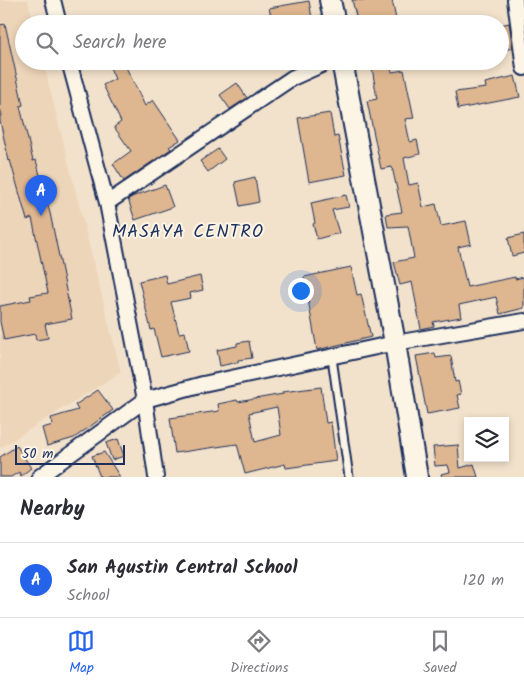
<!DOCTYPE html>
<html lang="en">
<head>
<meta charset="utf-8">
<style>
  :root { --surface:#fff; --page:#f7f7f7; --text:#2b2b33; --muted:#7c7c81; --line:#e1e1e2; --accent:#2563eb }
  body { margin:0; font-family:Kalam,sans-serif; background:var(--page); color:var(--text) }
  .controls { position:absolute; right:15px; bottom:15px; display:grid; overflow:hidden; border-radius:0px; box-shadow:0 2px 8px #0003 }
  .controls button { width:45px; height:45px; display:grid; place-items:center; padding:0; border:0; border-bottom:1px solid var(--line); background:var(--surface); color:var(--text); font:25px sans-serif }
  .scale { position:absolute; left:15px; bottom:12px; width:110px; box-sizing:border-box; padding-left:5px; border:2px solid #1b2f5e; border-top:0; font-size:14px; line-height:18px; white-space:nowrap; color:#1b2f5e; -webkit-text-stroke:4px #fcf5e5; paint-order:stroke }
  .you { position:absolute; left:300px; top:290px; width:18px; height:18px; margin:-12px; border:4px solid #fff; border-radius:50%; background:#1a73e8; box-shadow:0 0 0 8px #1a73e833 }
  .badge { display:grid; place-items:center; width:32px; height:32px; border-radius:50%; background:var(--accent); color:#fff; font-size:16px; font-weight:700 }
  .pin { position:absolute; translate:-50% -41px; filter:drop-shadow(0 1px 2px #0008) }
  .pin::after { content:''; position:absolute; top:26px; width:18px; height:15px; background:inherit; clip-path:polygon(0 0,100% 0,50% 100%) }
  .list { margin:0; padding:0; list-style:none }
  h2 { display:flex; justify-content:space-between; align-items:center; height:65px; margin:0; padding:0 20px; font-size:21px }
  h2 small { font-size:16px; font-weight:400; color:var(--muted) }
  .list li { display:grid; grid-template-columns:32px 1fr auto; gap:15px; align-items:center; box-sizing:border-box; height:75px; padding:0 20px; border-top:1px solid var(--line) }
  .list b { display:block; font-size:19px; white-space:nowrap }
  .list p { margin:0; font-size:16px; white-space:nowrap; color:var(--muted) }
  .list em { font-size:16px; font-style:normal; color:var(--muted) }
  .icon { flex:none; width:28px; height:28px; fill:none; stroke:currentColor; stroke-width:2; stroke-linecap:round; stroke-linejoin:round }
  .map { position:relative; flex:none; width:524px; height:477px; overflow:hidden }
  .search { position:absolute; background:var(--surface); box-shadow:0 2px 8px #0003; left:15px; right:15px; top:15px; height:55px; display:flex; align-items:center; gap:12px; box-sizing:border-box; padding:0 18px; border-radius:28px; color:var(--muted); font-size:19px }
  .sheet { height:140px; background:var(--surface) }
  nav { display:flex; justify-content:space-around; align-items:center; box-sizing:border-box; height:70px; border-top:1px solid var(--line); background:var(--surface); font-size:14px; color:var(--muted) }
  nav a { display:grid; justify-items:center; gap:2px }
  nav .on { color:var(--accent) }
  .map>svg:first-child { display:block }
</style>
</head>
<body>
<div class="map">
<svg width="524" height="477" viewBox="0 0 524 477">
  <rect width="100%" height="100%" fill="#f3e2cb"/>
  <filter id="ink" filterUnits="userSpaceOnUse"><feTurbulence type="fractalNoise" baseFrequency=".02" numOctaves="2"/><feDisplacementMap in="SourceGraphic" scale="10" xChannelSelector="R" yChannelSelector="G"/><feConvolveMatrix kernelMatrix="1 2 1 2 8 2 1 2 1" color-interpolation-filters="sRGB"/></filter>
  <g filter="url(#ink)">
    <!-- built -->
    <path fill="#edd5b9" d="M0,0H28L34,24H24V61H43L121,372L0,448Z"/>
    <!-- building -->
    <path fill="#deb68f" stroke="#1b2f5e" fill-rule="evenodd" d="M352,0H392L397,24H358Z
      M309,1L312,18L273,24L269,8Z
      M509,23L513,48L500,51V25Z
      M5,24L23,105L20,106L33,161L36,160L50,213L72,319L45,324L48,338L36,340L35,334L4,340L0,322V306L31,300L30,296L48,293L32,218L27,220L10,160L9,161L0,121V116H2L0,106V25Z
      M107,61H123L145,106L153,100L180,140L169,147L171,149L124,181L113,164L131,151L114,127L121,122L103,85L115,79Z
      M371,61H389L392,72L404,70L414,118L405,119L410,142L417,140L420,154L404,158L409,185L418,183L423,207L436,204L441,226L466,221L471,244L458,247L467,287L515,277V279L524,277V308L500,314L496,297L459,305L461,317L433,322L434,326L421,329L412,282L400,285L394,262L414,258L408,226L388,227L386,214L402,212L392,167L381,169L367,101L377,99Z
      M515,76L520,97L458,109L455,92L486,88L485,83Z
      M237,83L247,98L230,109L220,95Z
      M330,113L334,137L338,136L346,175L309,182L298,118Z
      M218,149L225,159L208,172L200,161Z
      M255,177L259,202L240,206L235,182Z
      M165,185L173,207L135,220L128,199L134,196Z
      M346,195L349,207L332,210L339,233L317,239L313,224L315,223L311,203Z
      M524,234V253L512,256L508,238Z
      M351,267L357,295L361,294L371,337L317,350L304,277Z
      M165,275L167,284L200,276L203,290L190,293L191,298L171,302L179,333L185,332L189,351L161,357L154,329L151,330L139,281Z
      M249,341L252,358L238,360V362L220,366L217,350L237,346V343Z
      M435,353L436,358L451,356L455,382L458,381L461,394L457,395L460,408L427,414L416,356Z
      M321,387L326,423L331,422L336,461L286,468L285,464L245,474L237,444L175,453L170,418L219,411L218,404L237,400L238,402L283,394L282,392ZM277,407L281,435L255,442L249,413Z
      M98,390L113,410L74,438L47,446L42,428L53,425L51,418L78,410L75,405Z
      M118,439L124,456L112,460L106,443Z
      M458,445L460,468L474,464L478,477H442L441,474L450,472L448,465L435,466L433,447Z
      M17,446L31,468L21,476L19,472L11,477H0V457Z
      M104,452L120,477H100L92,456Z"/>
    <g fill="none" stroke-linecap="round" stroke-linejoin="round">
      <defs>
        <path id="service" d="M332,358L349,477"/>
        <path id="minor" d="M53,0L59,24
          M515,0L524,68
          M69,61L107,203L145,400L156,477
          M107,203L292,78L330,61
          M39,477L145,400L203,384L395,343L524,321"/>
        <path id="secondary" d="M330,0L335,24
          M342,61L395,343L417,477"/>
      </defs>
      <!-- service casing -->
      <use href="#service" stroke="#1b2f5e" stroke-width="11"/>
      <!-- minor casing -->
      <use href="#minor" stroke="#1b2f5e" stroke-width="18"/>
      <!-- secondary casing -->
      <use href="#secondary" stroke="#1b2f5e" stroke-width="24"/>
      <!-- service -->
      <use href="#service" stroke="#fcf5e5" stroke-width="7"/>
      <!-- minor -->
      <use href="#minor" stroke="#fcf5e5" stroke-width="14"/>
      <!-- secondary -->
      <use href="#secondary" stroke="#fcf5e5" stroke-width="20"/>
    </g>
  </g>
  <g text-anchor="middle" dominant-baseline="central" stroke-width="4" stroke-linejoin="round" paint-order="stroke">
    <!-- quarter labels -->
    <g font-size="18" letter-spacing="1" fill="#1b2f5e" stroke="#fcf5e5">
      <text x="188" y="232">MASAYA CENTRO</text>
    </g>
  </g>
</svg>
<div class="controls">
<button><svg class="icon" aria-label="layers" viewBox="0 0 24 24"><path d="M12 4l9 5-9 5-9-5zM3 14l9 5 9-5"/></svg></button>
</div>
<div class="scale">50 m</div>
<div class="you"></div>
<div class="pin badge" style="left:41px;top:216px">A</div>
<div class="search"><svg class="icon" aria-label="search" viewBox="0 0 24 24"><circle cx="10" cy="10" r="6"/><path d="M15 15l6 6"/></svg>Search here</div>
</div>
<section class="sheet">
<h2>Nearby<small></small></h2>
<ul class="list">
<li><span class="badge">A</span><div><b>San Agustin Central School</b><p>School</p></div><em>120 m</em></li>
</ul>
</section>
<nav>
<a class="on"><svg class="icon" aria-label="map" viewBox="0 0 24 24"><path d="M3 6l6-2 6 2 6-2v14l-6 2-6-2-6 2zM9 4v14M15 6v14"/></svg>Map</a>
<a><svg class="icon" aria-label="directions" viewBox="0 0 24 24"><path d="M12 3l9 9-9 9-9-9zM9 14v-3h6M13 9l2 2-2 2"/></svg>Directions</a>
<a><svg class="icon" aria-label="saved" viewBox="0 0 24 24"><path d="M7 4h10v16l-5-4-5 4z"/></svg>Saved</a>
</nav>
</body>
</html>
